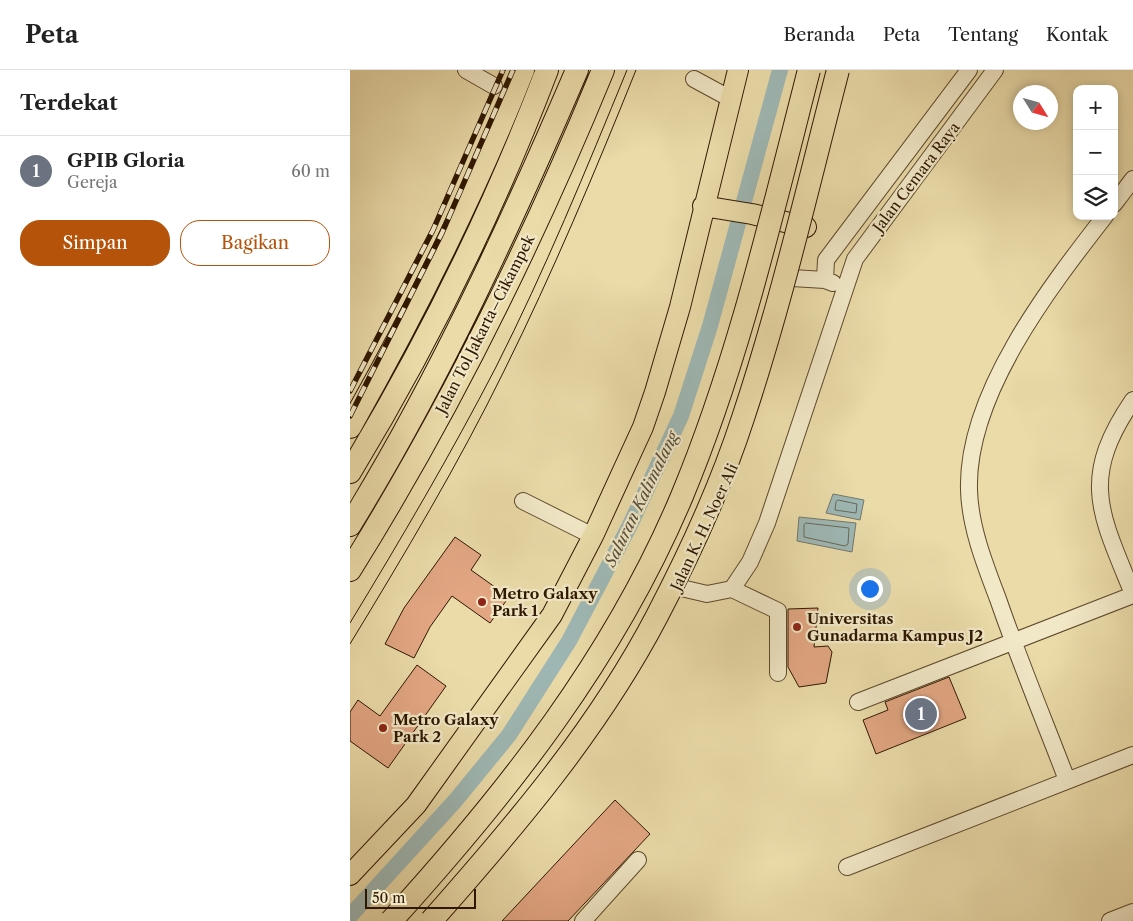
<!DOCTYPE html>
<html lang="id">
<head>
<meta charset="utf-8">
<style>
  :root { --surface:#fff; --page:#f6f6f6; --text:#222; --muted:#767676; --line:#e0e0e0; --accent:#b45309 }
  body { margin:0; font-family:"Libre Caslon Text",serif; background:var(--page); color:var(--text) }
  .controls { position:absolute; right:15px; top:15px; display:grid; overflow:hidden; border-radius:10px; box-shadow:0 2px 8px #0003 }
  .controls button { width:45px; height:45px; display:grid; place-items:center; padding:0; border:0; border-bottom:1px solid var(--line); background:var(--surface); color:var(--text); font:25px sans-serif }
  .compass { position:absolute; left:663px; top:15px; width:45px; height:45px; border-radius:50%; background:var(--surface); box-shadow:0 2px 8px #0003; rotate:127deg }
  .scale { position:absolute; left:15px; bottom:12px; width:111px; box-sizing:border-box; padding-left:5px; border:2px solid #2f1700; border-top:0; font-size:14px; line-height:18px; white-space:nowrap; color:#2f1700; -webkit-text-stroke:4px #f1e8c7; paint-order:stroke }
  .you { position:absolute; left:519px; top:518px; width:18px; height:18px; margin:-12px; border:4px solid #fff; border-radius:50%; background:#1a73e8; box-shadow:0 0 0 8px #1a73e833 }
  .badge { display:grid; place-items:center; width:32px; height:32px; border-radius:50%; background:var(--accent); color:#fff; font-size:16px; font-weight:700 }
  .pin { position:absolute; translate:-50% -50%; border:2px solid #fff; box-shadow:0 1px 5px #0006 }
  .list { margin:0; padding:0; list-style:none }
  h2 { display:flex; justify-content:space-between; align-items:center; height:65px; margin:0; padding:0 20px; font-size:21px }
  h2 small { font-size:16px; font-weight:400; color:var(--muted) }
  .list li { display:grid; grid-template-columns:32px 1fr auto; gap:15px; align-items:center; box-sizing:border-box; height:70px; padding:0 20px; border-top:1px solid var(--line) }
  .list b { display:block; font-size:19px; white-space:nowrap }
  .list p { margin:0; font-size:16px; white-space:nowrap; color:var(--muted) }
  .list em { font-size:16px; font-style:normal; color:var(--muted) }
  .actions { display:flex; gap:10px; padding:15px 20px }
  .actions a { flex:1; padding:11px 0; border:1px solid var(--accent); border-radius:20px; text-align:center; font-size:18px; color:var(--accent) }
  .actions .main { background:var(--accent); color:#fff }
  .icon { flex:none; width:28px; height:28px; fill:none; stroke:currentColor; stroke-width:2; stroke-linecap:round; stroke-linejoin:round }
  .map { position:relative; flex:none; width:783px; height:851px; overflow:hidden }
  header { display:flex; align-items:center; gap:30px; box-sizing:border-box; height:70px; padding:0 25px; background:var(--surface); border-bottom:1px solid var(--line) }
  header strong { font-size:24px }
  nav { display:flex; gap:28px; margin-inline-start:auto; font-size:18px }
  main { display:flex }
  aside { flex:1; background:var(--surface) }
  .map>svg:first-child { display:block }
</style>
</head>
<body>
<header>
<strong>Peta</strong>
<nav><a>Beranda</a><a>Peta</a><a>Tentang</a><a>Kontak</a></nav>
</header>
<main>
<aside>
<h2>Terdekat<small></small></h2>
<ul class="list">
<li><span class="badge" style="background:#6b7280">1</span><div><b>GPIB Gloria</b><p>Gereja</p></div><em>60 m</em></li>
</ul>
<div class="actions"><a class="main">Simpan</a><a>Bagikan</a></div>
</aside>
<div class="map">
<svg width="783" height="851" viewBox="0 0 783 851">
  <rect width="100%" height="100%" fill="#eadba9"/>
  <filter id="stains"><feTurbulence type="fractalNoise" baseFrequency=".004" numOctaves="4"/><feColorMatrix values="0 0 0 0 .2 0 0 0 0 .09 0 0 0 0 .02 0 0 0 .5 -.17"/></filter>
  <radialGradient id="worn" r=".72"><stop offset=".6" stop-color="#630" stop-opacity="0"/><stop offset="1" stop-color="#630" stop-opacity=".3"/></radialGradient>
  <!-- water -->
  <path fill="#9eb8b5" stroke="#72786d" d="M483,424L514,430L510,450L476,443Z
    M449,447L506,453L502,482L447,471Z"/>
  <g fill="none" stroke-linecap="round" stroke-linejoin="round">
    <!-- shore -->
    <path stroke="#66685a" stroke-width="1" d="M488,430L507,434L506,443L485,440L486,432Z
      M456,453L499,458L498,474L495,476L454,467V455Z"/>
    <!-- canal -->
    <path stroke="#9eb8b5" stroke-width="16" d="M0,846L105,731L159,665L219,571L279,457L331,346L360,256L430,0"/>
  </g>
  <!-- building -->
  <path fill="#e2a683" stroke="#2f1700" d="M105,467L131,485L121,500L159,527L140,553L102,526L80,557L64,588L35,574L54,538Z
    M468,538L464,577L478,576L482,582L476,613L449,617L438,597V539Z
    M67,595L96,616L38,698L0,671V642L8,630L30,646Z
    M599,607L616,648L526,684L513,650L538,640L535,632Z
    M265,730L300,764L218,851H152Z"/>
  <g fill="none" stroke-linecap="round" stroke-linejoin="round">
    <defs>
      <path id="minor" d="M116,0L144,16
        M344,9L381,29
        M764,134L783,109
        M442,208L475,210L483,213
        M475,210L476,190L619,0
        M783,330C729,409 750,443 783,524
        M173,431L243,466
        M327,517L357,524L382,519L400,492L417,453L505,189L645,0
        M382,519L428,541V603
        M508,632L783,525
        M717,710C694,650 669,590 648,529C635,495 620,457 619,420C616,325 699,218 755,146
        M497,797L783,685
        M233,851L288,790
        M760,851L783,842"/>
      <path id="major" d="M353,136L402,144L456,157
        M0,805L66,735L202,545L243,466L293,357L305,322L330,237L388,0"/>
      <path id="highway" d="M0,357C65,242 125,123 173,0
        M0,402C77,275 144,139 197,0
        M0,455C89,310 160,156 227,0
        M0,500C99,341 182,173 253,0"/>
    </defs>
    <!-- minor casing -->
    <use href="#minor" stroke="#5e482a" stroke-width="18"/>
    <!-- major casing -->
    <use href="#major" stroke="#2f1700" stroke-width="22"/>
    <!-- highway casing -->
    <use href="#highway" stroke="#2f1700" stroke-width="24"/>
    <!-- minor -->
    <use href="#minor" stroke="#f1e8c7" stroke-width="16"/>
    <!-- major -->
    <use href="#major" stroke="#eadba9" stroke-width="20"/>
    <!-- highway -->
    <use href="#highway" stroke="#eadba9" stroke-width="22"/>
    <!-- tram -->
    <path stroke="#2f1700" stroke-width="1" d="M0,553C51,469 101,384 146,297C195,200 236,100 277,0
      M0,574C54,485 108,395 154,301C203,202 245,102 286,0"/>
    <defs>
      <path id="rail" d="M0,321L83,160L153,0
        M0,346L92,163L163,0"/>
    </defs>
    <!-- rail casing -->
    <use href="#rail" stroke="#2f1700" stroke-width="5.5"/>
    <!-- rail -->
    <use href="#rail" stroke="#f1e8c7" stroke-width="4" stroke-dasharray="11" stroke-linecap="butt"/>
    <defs>
      <path id="highway-bridge" d="M41,851C158,722 264,588 332,426C389,289 422,144 459,0
        M81,851C165,756 248,659 307,546C340,483 371,416 393,348C431,234 458,116 488,0"/>
    </defs>
    <!-- highway-bridge casing -->
    <use href="#highway-bridge" stroke="#2f1700" stroke-width="24" stroke-linecap="butt"/>
    <!-- highway-bridge -->
    <use href="#highway-bridge" stroke="#eadba9" stroke-width="22"/>
  </g>
  <!-- markers -->
  <g fill="#8f2418" stroke="#f1e8c7" stroke-width="2">
    <circle cx="132" cy="532" r="5"/>
    <circle cx="447" cy="557" r="5"/>
    <circle cx="33" cy="658" r="5"/>
  </g>
  <g text-anchor="middle" dominant-baseline="central" stroke-width="4.5" stroke-linejoin="round" paint-order="stroke">
    <!-- street labels -->
    <g font-size="15" fill="#2f1700" stroke="#f1e8c7">
      <text transform="translate(566 107) rotate(-53)">Jalan Cemara Raya</text>
      <text transform="translate(135 254) rotate(-63)">Jalan Tol Jakarta–Cikampek</text>
      <text transform="translate(354 457) rotate(-65)">Jalan K. H. Noer Ali</text>
    </g>
    <!-- poi labels -->
    <g font-size="15" font-weight="bold" fill="#2f1700" stroke="#f1e8c7" text-anchor="start">
      <text x="142" y="523">Metro Galaxy<tspan x="142" dy="17">Park 1</tspan></text>
      <text x="457" y="548">Universitas<tspan x="457" dy="17">Gunadarma Kampus J2</tspan></text>
      <text x="43" y="649">Metro Galaxy<tspan x="43" dy="17">Park 2</tspan></text>
    </g>
    <!-- water labels -->
    <g font-size="16" font-style="italic" fill="#564f3f" stroke="#f1e8c7">
      <text transform="translate(291 429) rotate(-64)">Saluran Kalimalang</text>
    </g>
  </g>
  <rect width="100%" height="100%" filter="url(#stains)"/>
  <rect width="100%" height="100%" fill="url(#worn)"/>
</svg>
<div class="controls">
<button>+</button>
<button>−</button>
<button><svg class="icon" aria-label="layers" viewBox="0 0 24 24"><path d="M12 4l9 5-9 5-9-5zM3 14l9 5 9-5"/></svg></button>
</div>
<svg class="compass" viewBox="-18 -18 36 36"><path d="M0-13l5 13h-10z" fill="#e53935"/><path d="M0 13l5-13h-10z" fill="#767676"/></svg>
<div class="scale">50 m</div>
<div class="you"></div>
<div class="pin badge" style="left:571px;top:644px;background:#6b7280">1</div>
</div>
</main>
</body>
</html>
